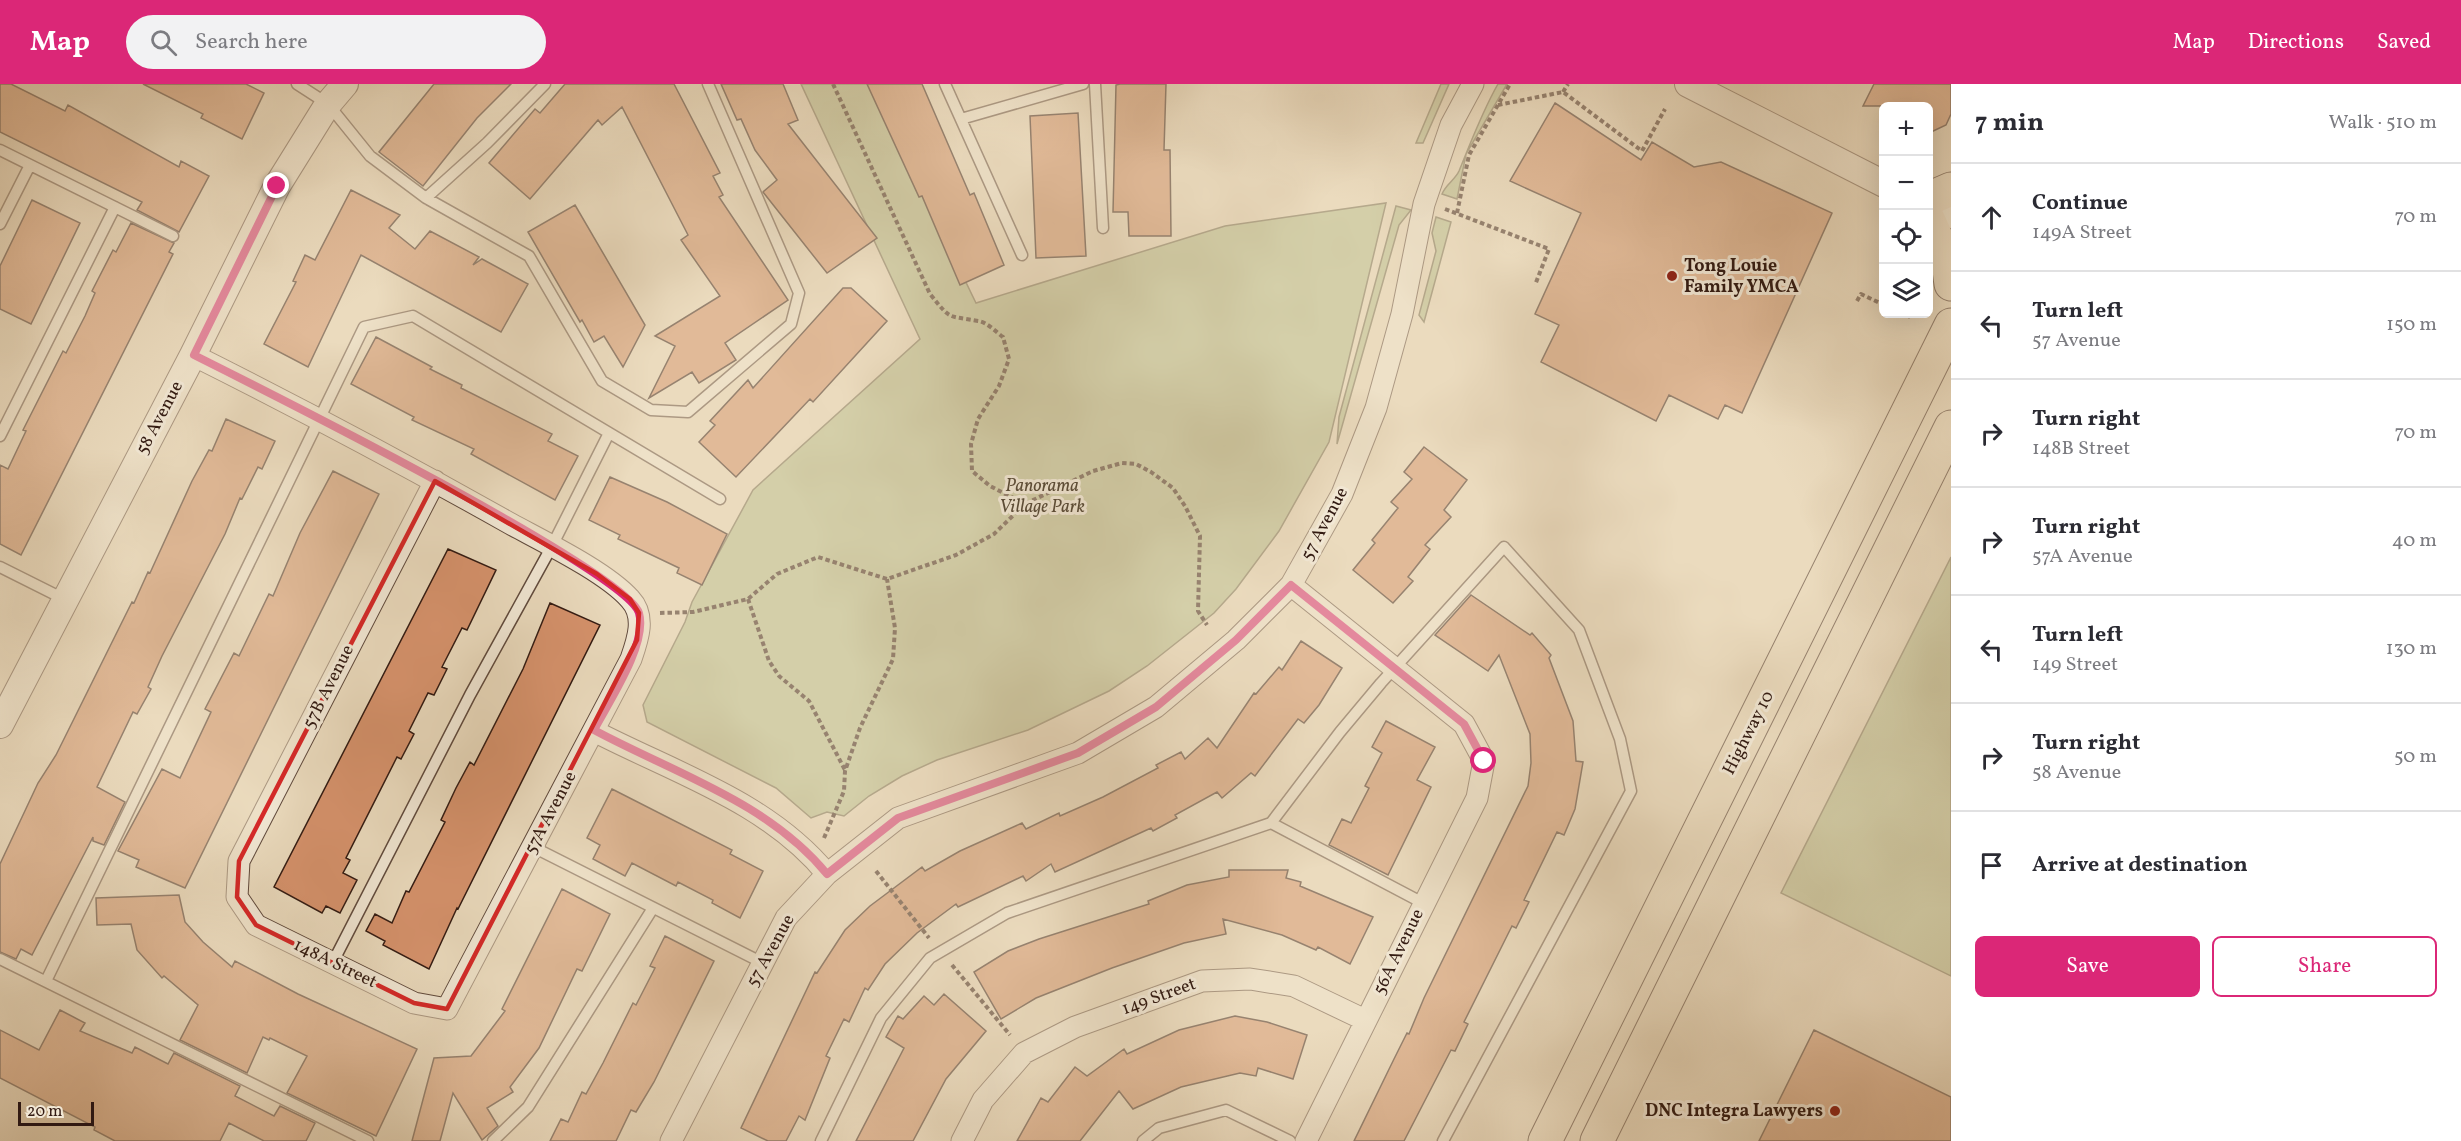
<!DOCTYPE html>
<html lang="en">
<head>
<meta charset="utf-8">
<style>
  :root { --surface:#fff; --page:#f2f2f3; --text:#2b2b33; --muted:#7c7c81; --line:#e1e1e2; --accent:#db2777 }
  body { margin:0; font-family:Vollkorn,serif; background:var(--page); color:var(--text) }
  .controls { position:absolute; right:18px; top:18px; display:grid; overflow:hidden; border-radius:9px; box-shadow:0 6px 24px #0002 }
  .controls button { width:54px; height:54px; display:grid; place-items:center; padding:0; border:0; border-bottom:2px solid var(--line); background:var(--surface); color:var(--text); font:30px sans-serif }
  .scale { position:absolute; left:18px; bottom:15px; width:76px; box-sizing:border-box; padding-left:6px; border:3px solid #321a12; border-top:0; font-size:16px; line-height:21px; white-space:nowrap; color:#321a12; -webkit-text-stroke:4px #f2e8d5; paint-order:stroke }
  .stop { position:absolute; width:18px; height:18px; margin:-14px; border:4px solid #db2777; border-radius:50%; background:#fff }
  .stop.end { background:#db2777; border-color:#fff; box-shadow:0 2px 6px #0008 }
  .list { margin:0; padding:0; list-style:none }
  h2 { display:flex; justify-content:space-between; align-items:center; height:78px; margin:0; padding:0 24px; font-size:26px }
  h2 small { font-size:20px; font-weight:400; color:var(--muted) }
  .list li { display:grid; grid-template-columns:39px 1fr auto; gap:18px; align-items:center; box-sizing:border-box; height:108px; padding:0 24px; border-top:2px solid var(--line) }
  .list b { display:block; font-size:22px; white-space:nowrap }
  .list p { margin:0; font-size:20px; white-space:nowrap; color:var(--muted) }
  .list em { font-size:20px; font-style:normal; color:var(--muted) }
  .actions { display:flex; gap:12px; padding:18px 24px }
  .actions a { flex:1; padding:14px 0; border:2px solid var(--accent); border-radius:9px; text-align:center; font-size:21px; color:var(--accent) }
  .actions .main { background:var(--accent); color:#fff }
  .icon { flex:none; width:33px; height:33px; fill:none; stroke:currentColor; stroke-width:2; stroke-linecap:round; stroke-linejoin:round }
  .map { position:relative; flex:none; width:1951px; height:1057px; overflow:hidden }
  header { display:flex; align-items:center; gap:36px; box-sizing:border-box; height:84px; padding:0 30px; background:var(--accent); color:#fff }
  header strong { font-size:28px }
  nav { display:flex; gap:33px; margin-inline-start:auto; font-size:21px }
  .search { width:420px; height:54px; background:var(--page); display:flex; align-items:center; gap:15px; box-sizing:border-box; padding:0 21px; border-radius:33px; color:var(--muted); font-size:22px }
  main { display:flex }
  aside { flex:1; background:var(--surface) }
  .map>svg:first-child { display:block }
</style>
</head>
<body>
<header>
<strong>Map</strong>
<div class="search"><svg class="icon" aria-label="search" viewBox="0 0 24 24"><circle cx="10" cy="10" r="6"/><path d="M15 15l6 6"/></svg>Search here</div>
<nav><a>Map</a><a>Directions</a><a>Saved</a></nav>
</header>
<main>
<div class="map">
<svg width="1951" height="1057" viewBox="0 0 1951 1057">
  <rect width="100%" height="100%" fill="#ebdbbe"/>
  <filter id="stains"><feTurbulence type="fractalNoise" baseFrequency=".00333" numOctaves="4"/><feColorMatrix values="0 0 0 0 .2 0 0 0 0 .09 0 0 0 0 .02 0 0 0 .5 -.17"/></filter>
  <radialGradient id="worn" r=".72"><stop offset=".6" stop-color="#630" stop-opacity="0"/><stop offset="1" stop-color="#630" stop-opacity=".3"/></radialGradient>
  <!-- green -->
  <path fill="#b8c090" stroke="#756d51" stroke-width="1.5" d="M801,0H870L976,219L1225,142L1386,119L1329,358L1279,447L1236,505L1214,529L1147,582L1109,607L1028,646L937,676L902,692L869,712L844,732L827,728L811,734L776,704L647,638L643,621L685,538L692,518L753,406L920,255Z
    M1441,0H1449L1423,59H1416Z
    M1498,0H1507L1466,70L1457,115L1442,110C1446,100 1455,96 1459,87C1471,58 1482,28 1498,0Z
    M1396,122L1411,126L1399,141L1337,360L1339,333Z
    M1436,133L1451,138L1424,238L1419,231L1436,167L1432,149Z
    M1951,473V892L1781,809Z"/>
  <!-- building -->
  <path fill="#d6926c" stroke="#321a12" stroke-width="1.5" d="M0,0H11L65,27L68,21L179,83L181,77L209,92L179,148L137,126L142,118L0,48Z
    M143,0H246L264,9L242,55L201,34L203,30Z
    M434,0H511L477,34L423,102L379,68Z
    M565,0H674L720,89L713,92L723,111L719,113L788,216L725,259L736,276L699,299L692,288L649,314L675,262L655,252L720,212L681,156L688,151L622,23L602,41L598,36L530,115L489,79L535,25L540,29Z
    M721,0H783L798,36L788,40L877,154L827,189L763,108L777,96L755,66L741,35L737,36Z
    M867,0H922L970,111L974,109L1004,181L960,201L922,112L919,113Z
    M1120,0H1166L1164,66H1170L1171,152H1129L1128,128H1113L1116,1Z
    M1874,0H1951V30L1946,41L1929,49V22H1863Z
    M1555,19L1641,76L1652,58L1694,83L1721,78L1832,129L1742,329L1725,321L1718,335L1669,311L1656,337L1541,278L1559,241L1535,230L1581,129L1510,97Z
    M1078,29L1086,172L1036,174L1030,32Z
    M351,106L400,131L389,144L415,165L430,147L479,173L473,181L482,175L528,200L501,248L361,171L308,283L264,260L296,198L293,197L305,171L315,176Z
    M32,116L80,139L31,240L0,225V182Z
    M575,121L645,241L623,283L604,252L594,258L582,236L580,238L528,148Z
    M131,139L174,159L169,168L173,170L21,471L0,460V381L8,385L26,347L23,346L63,267L66,269L85,232L95,209L92,207L113,166L116,168Z
    M843,204H851L887,237L813,318L810,315L736,393L699,358L715,341L710,337L748,296L753,304Z
    M376,253L432,283L430,285L462,301L461,304L552,350L548,357L578,372L555,416L471,370L474,365L412,336L414,333L351,300Z
    M226,335L275,357L262,385L258,383L242,415L240,414L225,450L162,572L148,603L151,605L137,630L133,628L97,703L125,718L104,761L93,757V753L32,871L21,865L16,875L0,868V780L38,699L56,671L132,518L134,519L148,488L150,489L192,397L209,366L212,367Z
    M1424,363L1467,396L1444,426L1451,433L1425,461L1430,465L1408,493L1413,497L1393,519L1353,486L1375,459L1372,456L1398,424L1391,418L1412,395L1404,388Z
    M333,387L379,410L185,804L136,783L139,776L118,767L162,685L180,694L211,628L205,625L234,569L239,572L269,510L273,512L300,449Z
    M610,393L667,418L727,450L702,501L677,489L679,484L618,455L620,451L589,436Z
    M448,465L496,486L467,546L462,544L442,583L447,585L434,611L428,609L409,647L414,650L401,675L397,673L346,774L350,776L343,789L357,796L340,829L326,822L322,829L274,803Z
    M1471,511L1530,551L1532,549L1551,571L1549,574L1573,637L1576,677L1583,678L1575,725L1564,751L1557,748L1524,816L1529,818L1516,844L1512,842L1464,938L1468,940L1455,967L1451,966L1404,1057H1354L1394,975L1407,949L1409,950L1424,914L1528,702L1531,679L1530,650L1499,571L1488,587L1435,551Z
    M550,519L600,541L458,825L457,824L429,885L383,861L385,857L366,847L375,830L392,839L406,807L409,808L445,738L441,736L456,704L470,678L474,681L523,585Z
    M1301,557L1342,584L1319,621L1304,639L1298,635L1255,692L1251,689L1222,714L1217,708L1175,731L1177,734L1153,747L1151,744L1055,788L1051,780L1026,797L1023,792L958,823L956,820L917,849L885,880L868,906L865,904L849,938L844,935L826,972L830,974L805,1036L799,1032L786,1057H768L741,1044L815,888L817,889L845,846L870,822L922,783L925,787L960,767L1022,739L1026,745L1059,729L1060,732L1103,713L1158,684L1156,681L1181,668L1185,675L1208,654L1217,664L1254,609L1256,610L1279,583L1282,586Z
    M1386,637L1435,663L1417,696L1431,703L1388,791L1329,761L1342,735L1351,739L1369,704L1365,702L1382,669L1372,663Z
    M612,705L732,766L730,770L763,787L740,834L712,819L713,816L678,798L676,802L632,779L625,792L593,775L600,761L587,754Z
    M1229,786H1288L1286,794L1301,798L1300,802L1373,833L1350,880L1318,863L1316,866L1282,851L1223,835L1226,850L1184,859L1112,884L1036,914L1001,935L974,888L1008,867L1039,855L1149,820L1148,817L1187,801L1229,793Z
    M562,805L610,830L582,887L577,885L539,964L510,1003L513,1008L487,1024L498,1042L482,1056L453,1009L440,1057H412L434,974L471,972L505,927L502,925Z
    M179,811L185,838L203,858L232,883L235,877L298,910L417,965L376,1052L287,1009L307,972L270,954L269,956L263,953L247,989L180,956L198,921L164,892L162,894L137,866L131,840L97,841L96,814Z
    M665,852L714,877L654,998L636,1028L631,1026L616,1057H550L561,1035L568,1038L582,1008L586,1010L603,979L633,919L636,921L655,884L650,882Z
    M944,910L986,947L946,995L913,1057H856L904,964L886,953L898,932L903,935L924,912L934,921Z
    M60,926L85,939L80,947L132,969L135,963L168,980L174,969L240,1002L235,1012L274,1032L280,1022L315,1039L306,1057H264L229,1039L220,1057H115L94,1046L95,1043L0,994V946L39,966Z
    M1235,932L1267,938L1307,951L1293,995L1258,984L1256,992L1240,989L1181,1003L1133,1025L1119,1007L1080,1057H1017L1041,1014L1048,1018L1075,983L1087,992L1124,965L1127,970L1179,946Z
    M1814,946L1951,1013V1057H1759Z"/>
  <g fill="none" stroke-linecap="round" stroke-linejoin="round">
    <defs>
      <path id="service" d="M297,0L328,20L370,72L426,114L487,59L545,0
        M945,0L1022,171
        M1095,0L1103,144
        M961,35L1083,0
        M0,66L173,152
        M426,114L529,172L602,297L651,326L688,328L791,240L799,209L708,0
        M0,140L30,81
        M0,352L115,123
        M0,483L66,516
        M1271,739L1340,648L1381,599L1504,463L1579,546L1620,655L1631,707L1443,1057
        M533,763L763,879
        M0,875L368,1057
        M332,880L470,611L552,462L609,349
        M46,897L364,243L413,232L720,415
        M493,1057L528,1023L653,824
        M821,1057L881,934L930,874L1007,829L1271,739L1423,819
        M1143,1057L1159,1044L1226,1026L1290,1057"/>
      <path id="minor" d="M193,271C301,325 406,381 511,440C544,458 606,488 630,515C646,532 638,555 631,575L447,925L414,919L256,841L237,813L239,777L435,397
        M1291,501L1464,640L1484,677L1477,714L1306,1057
        M594,647C675,689 768,718 827,790
        M671,1057L786,834L827,790L898,734L1078,669L1156,623L1236,556L1291,501L1342,410L1376,324L1402,230L1424,120L1451,41L1473,0
        M962,1057L983,1016L1024,969L1075,943L1202,897L1250,895L1294,902L1365,936"/>
      <path id="tertiary" d="M1688,0L1884,100
        M1928,122L1951,131
        M0,641L193,271L277,102L328,20L345,0"/>
      <path id="trunk" d="M1928,115L1951,105
        M1928,135L1948,179L1951,200
        M1545,1057L1951,241
        M1597,1057L1951,343"/>
    </defs>
    <!-- service casing -->
    <use href="#service" stroke="#604a3d" stroke-width="13"/>
    <!-- minor casing -->
    <use href="#minor" stroke="#604a3d" stroke-width="23"/>
    <!-- tertiary casing -->
    <use href="#tertiary" stroke="#604a3d" stroke-width="28"/>
    <!-- trunk casing -->
    <use href="#trunk" stroke="#321a12" stroke-width="35"/>
    <!-- path -->
    <path stroke="#321a12" stroke-width="4" stroke-dasharray="4.5 3" stroke-linecap="butt" d="M833,0L930,210C952,237 946,231 978,237C987,238 996,248 1003,253L1009,275L999,302L978,335L971,360L972,387L990,402L1025,420
      M1563,8L1568,0
      M1498,21L1563,8L1642,67L1665,25
      M1445,125L1549,165L1535,201
      M1457,129L1469,71L1510,0
      M1857,217L1861,210L1884,221
      M1902,230L1910,233
      M748,515L769,577L779,592L809,617L845,686
      M660,529L693,528L748,515L777,490L818,473L887,495L956,471L994,450L1025,420L1093,387L1122,379L1136,380L1151,388L1173,404L1185,422L1200,452L1198,527L1207,541
      M824,754L844,707L845,687L860,644L893,575L895,544L887,495
      M876,787L929,854
      M952,881L1010,951"/>
    <!-- service -->
    <use href="#service" stroke="#f2e8d5" stroke-width="10"/>
    <!-- minor -->
    <use href="#minor" stroke="#f2e8d5" stroke-width="21"/>
    <!-- tertiary -->
    <use href="#tertiary" stroke="#f2e8d5" stroke-width="26"/>
    <!-- trunk -->
    <use href="#trunk" stroke="#ebdbbe" stroke-width="33"/>
  </g>
  <g fill="none" stroke-linecap="round" stroke-linejoin="round">
    <!-- route -->
    <path stroke="#db2777" stroke-width="8" d="M277,102L194,271C254,301 627,487 639,529C648,560 608,619 594,646C674,689 768,718 827,790L898,734L1078,669L1156,623L1236,556L1291,501L1464,640L1484,677"/>
  </g>
  <!-- marked area -->
  <path d="M0 0H1951V1057H0ZM435,397L597,490L630,515L639,529L637,556L447,925L414,919L256,841L237,813L239,777Z" fill="#ebdbbe" fill-opacity=".55" fill-rule="evenodd"/>
  <path fill="none" stroke="#d62828" stroke-width="4.5" stroke-linejoin="round" d="M435,397L597,490L630,515L639,529L637,556L447,925L414,919L256,841L237,813L239,777Z"/>
  <!-- markers -->
  <g fill="#8f2418" stroke="#f2e8d5" stroke-width="2">
    <circle cx="1672" cy="192" r="6"/>
    <circle cx="1835" cy="1027" r="6"/>
  </g>
  <g text-anchor="middle" dominant-baseline="central" stroke-width="6" stroke-linejoin="round" paint-order="stroke">
    <!-- poi labels -->
    <g font-size="18" font-weight="bold" fill="#321a12" stroke="#f2e8d5" text-anchor="start">
      <text x="1684" y="182">Tong Louie<tspan x="1684" dy="21">Family YMCA</tspan></text>
      <text x="1823" y="1027" text-anchor="end">DNC Integra Lawyers</text>
    </g>
    <!-- street labels -->
    <g font-size="18" fill="#321a12" stroke="#f2e8d5">
      <text transform="translate(160 334) rotate(-62)">58 Avenue</text>
      <text transform="translate(1325 440) rotate(-62)">57 Avenue</text>
      <text transform="translate(329 603) rotate(-63)">57B Avenue</text>
      <text transform="translate(1749 649) rotate(-63)">Highway 10</text>
      <text transform="translate(551 729) rotate(-62)">57A Avenue</text>
      <text transform="translate(771 867) rotate(-61)">57 Avenue</text>
      <text transform="translate(1399 868) rotate(-64)">56A Avenue</text>
      <text transform="translate(335 880) rotate(26)">148A Street</text>
      <text transform="translate(1159 913) rotate(-20)">149 Street</text>
    </g>
    <!-- park labels -->
    <g font-size="18" font-style="italic" fill="#5a4c38" stroke="#f2e8d5">
      <text x="1042" y="402">Panorama<tspan x="1042" dy="21">Village Park</tspan></text>
    </g>
  </g>
  <rect width="100%" height="100%" filter="url(#stains)"/>
  <rect width="100%" height="100%" fill="url(#worn)"/>
</svg>
<div class="controls">
<button>+</button>
<button>−</button>
<button><svg class="icon" aria-label="locate" viewBox="0 0 24 24"><circle cx="12" cy="12" r="6"/><path d="M12 2v4M12 18v4M2 12h4M18 12h4"/></svg></button>
<button><svg class="icon" aria-label="layers" viewBox="0 0 24 24"><path d="M12 4l9 5-9 5-9-5zM3 14l9 5 9-5"/></svg></button>
</div>
<div class="scale">20 m</div>
<div class="stop" style="left:1484px;top:677px"></div>
<div class="stop end" style="left:277px;top:102px"></div>
</div>
<aside>
<h2>7 min<small>Walk · 510 m</small></h2>
<ul class="list">
<li><svg class="icon" aria-label="ahead" viewBox="0 0 24 24"><path d="M12 20V5M6 11l6-6 6 6"/></svg><div><b>Continue</b><p>149A Street</p></div><em>70 m</em></li>
<li><svg class="icon" aria-label="left" viewBox="0 0 24 24"><path d="M17 20v-9H6M10 6l-5 5 5 5"/></svg><div><b>Turn left</b><p>57 Avenue</p></div><em>150 m</em></li>
<li><svg class="icon" aria-label="right" viewBox="0 0 24 24"><path d="M7 20v-9h11M14 6l5 5-5 5"/></svg><div><b>Turn right</b><p>148B Street</p></div><em>70 m</em></li>
<li><svg class="icon" aria-label="right" viewBox="0 0 24 24"><path d="M7 20v-9h11M14 6l5 5-5 5"/></svg><div><b>Turn right</b><p>57A Avenue</p></div><em>40 m</em></li>
<li><svg class="icon" aria-label="left" viewBox="0 0 24 24"><path d="M17 20v-9H6M10 6l-5 5 5 5"/></svg><div><b>Turn left</b><p>149 Street</p></div><em>130 m</em></li>
<li><svg class="icon" aria-label="right" viewBox="0 0 24 24"><path d="M7 20v-9h11M14 6l5 5-5 5"/></svg><div><b>Turn right</b><p>58 Avenue</p></div><em>50 m</em></li>
<li><svg class="icon" aria-label="arrive" viewBox="0 0 24 24"><path d="M6 21V4h12l-3 4 3 4H6"/></svg><div><b>Arrive at destination</b></div></li>
</ul>
<div class="actions"><a class="main">Save</a><a>Share</a></div>
</aside>
</main>
</body>
</html>
